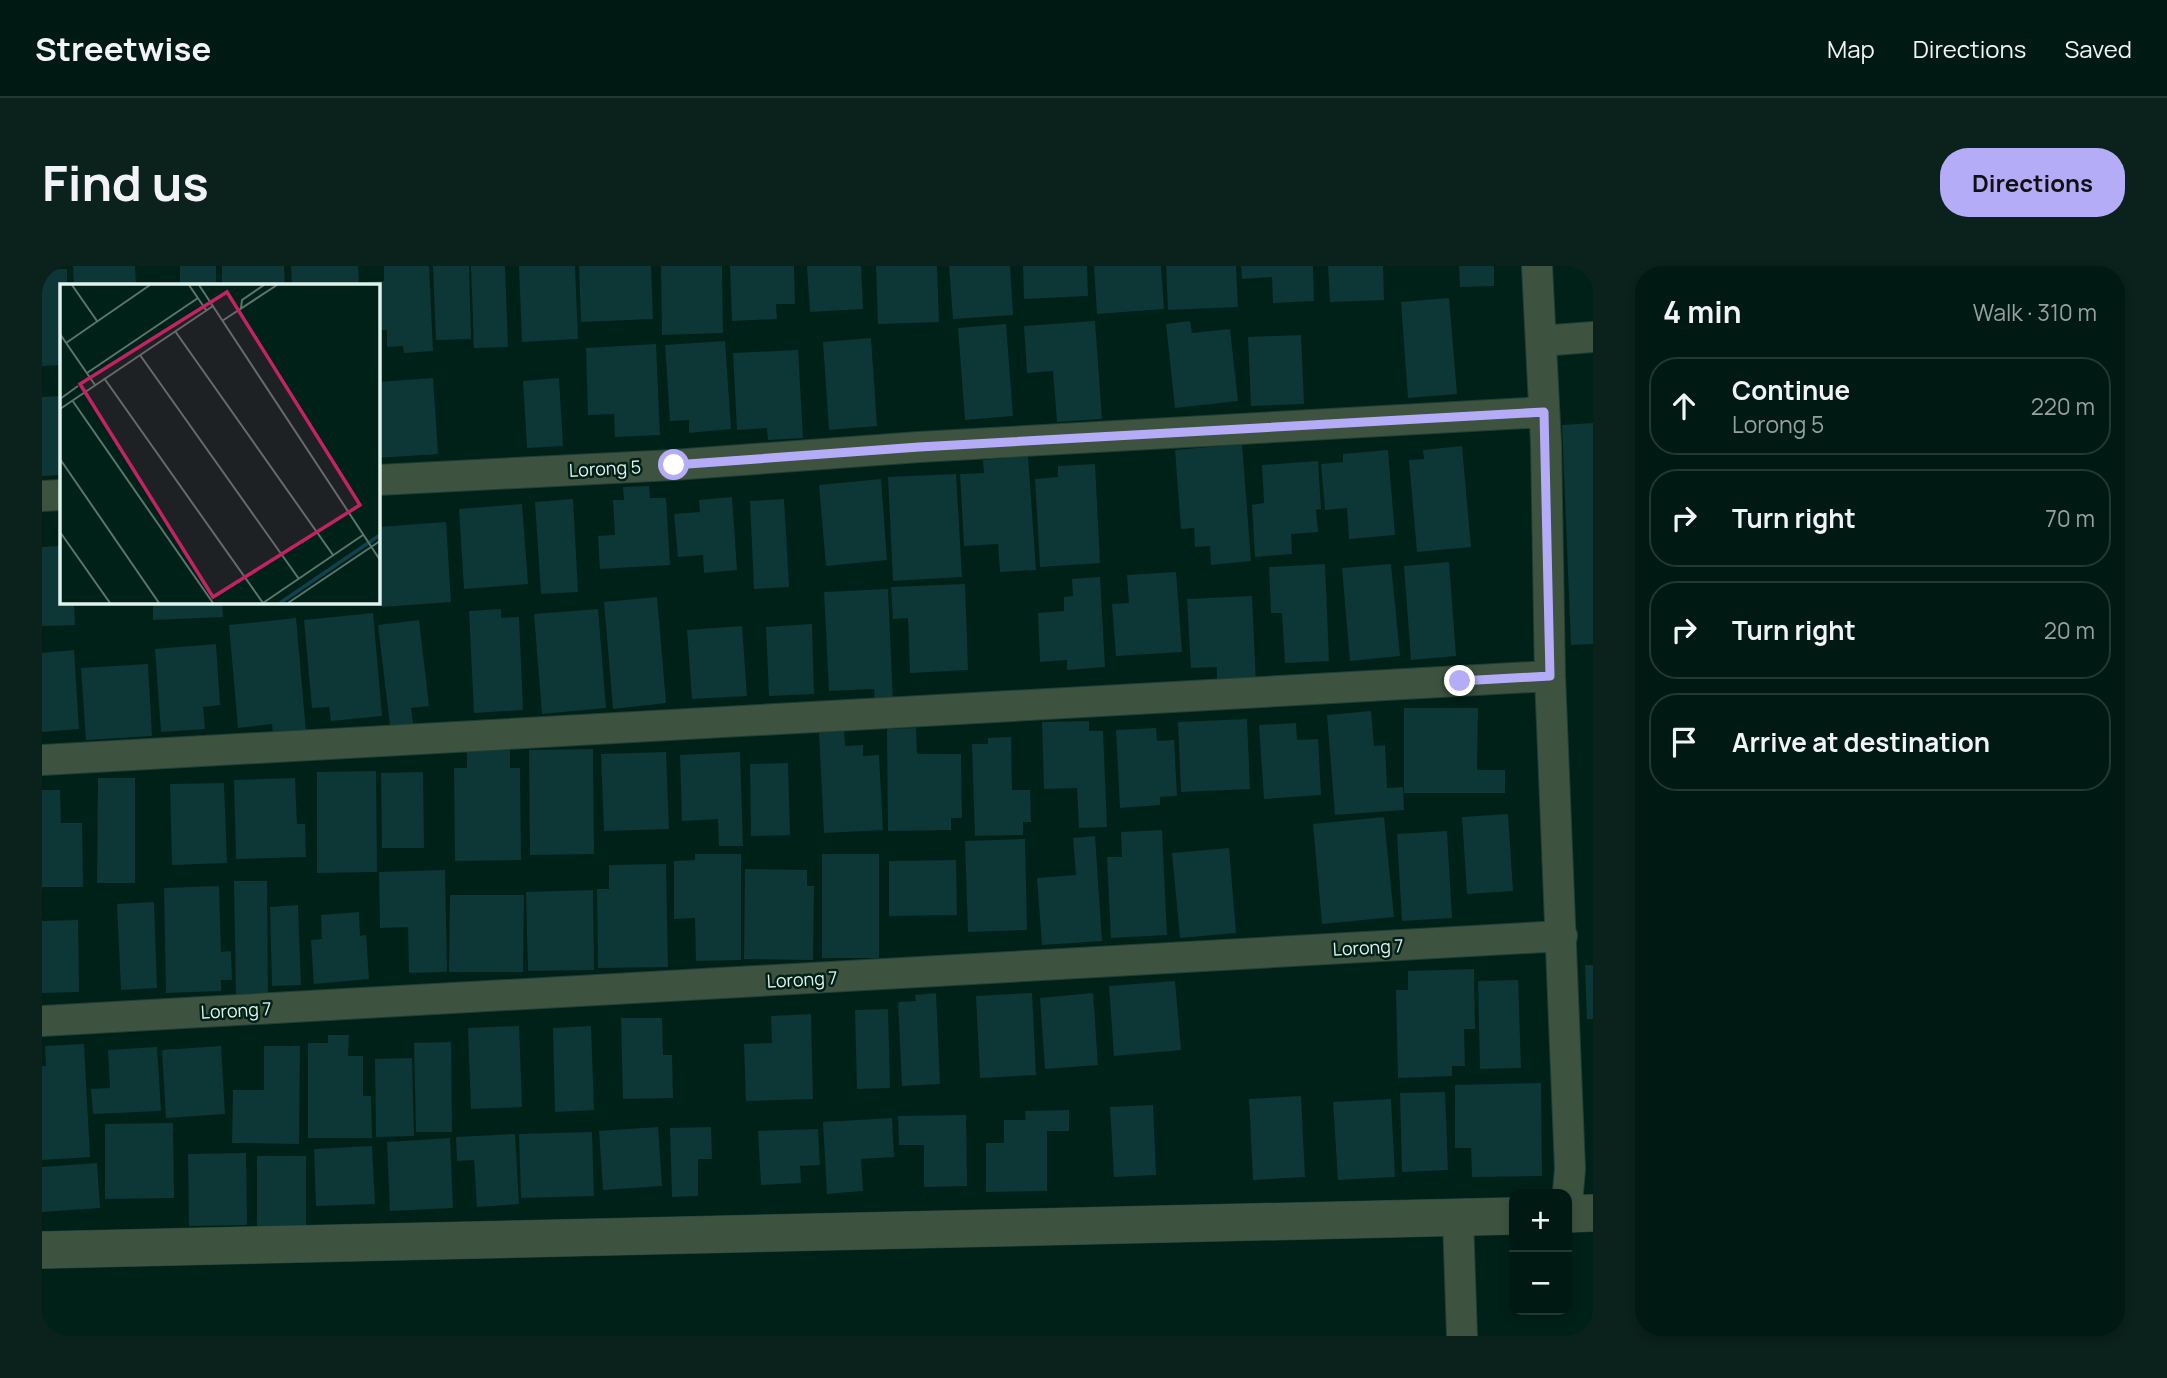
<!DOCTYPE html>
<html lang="en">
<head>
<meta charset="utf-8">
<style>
  :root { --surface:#001912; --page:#0a221b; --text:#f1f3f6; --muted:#95a09f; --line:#223832; --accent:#b5acf8 }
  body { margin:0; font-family:Manrope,sans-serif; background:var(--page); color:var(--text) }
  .controls { position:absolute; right:21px; bottom:21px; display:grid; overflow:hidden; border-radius:14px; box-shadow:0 4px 10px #0003 }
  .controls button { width:63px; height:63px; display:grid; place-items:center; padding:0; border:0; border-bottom:2px solid var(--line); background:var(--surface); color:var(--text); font:35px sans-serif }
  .stop { position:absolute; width:21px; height:21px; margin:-16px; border:5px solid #b5acf8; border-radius:50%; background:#fff }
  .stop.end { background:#b5acf8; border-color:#fff; box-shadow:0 2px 7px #0008 }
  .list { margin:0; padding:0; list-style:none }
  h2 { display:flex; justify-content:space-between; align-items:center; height:91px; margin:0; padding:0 28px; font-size:30px }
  h2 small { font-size:23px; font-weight:400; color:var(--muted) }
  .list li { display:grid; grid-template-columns:46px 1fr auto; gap:21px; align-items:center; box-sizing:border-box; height:98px; margin:0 14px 14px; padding:0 14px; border:2px solid var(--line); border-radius:28px }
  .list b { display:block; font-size:26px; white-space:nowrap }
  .list p { margin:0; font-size:23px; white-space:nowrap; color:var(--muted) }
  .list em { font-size:23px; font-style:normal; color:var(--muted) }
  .icon { flex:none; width:38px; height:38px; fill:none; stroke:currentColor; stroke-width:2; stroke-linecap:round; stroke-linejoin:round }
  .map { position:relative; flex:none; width:1551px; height:1070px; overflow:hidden; border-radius:28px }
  header { display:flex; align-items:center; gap:42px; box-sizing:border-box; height:98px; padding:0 35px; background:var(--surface); border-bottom:2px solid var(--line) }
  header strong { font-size:33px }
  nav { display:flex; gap:38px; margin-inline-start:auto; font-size:24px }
  .intro { display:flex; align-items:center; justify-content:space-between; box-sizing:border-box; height:168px; padding:0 42px }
  h1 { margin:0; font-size:49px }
  .button { padding:18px 32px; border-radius:28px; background:var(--accent); color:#111; font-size:24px; font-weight:700 }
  main { display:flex; gap:42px; padding:0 42px }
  aside { flex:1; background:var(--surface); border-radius:28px; box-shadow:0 4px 10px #0003 }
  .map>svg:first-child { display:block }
</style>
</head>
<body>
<header>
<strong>Streetwise</strong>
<nav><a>Map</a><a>Directions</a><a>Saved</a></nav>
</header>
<div class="intro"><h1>Find us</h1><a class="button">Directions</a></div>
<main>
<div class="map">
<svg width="1551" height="1070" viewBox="0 0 1551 1070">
  <rect width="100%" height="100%" fill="#002118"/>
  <!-- building -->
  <path fill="#0d3636" d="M31,0H93L94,19H32Z
    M138,0H174V19H138Z
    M180,0H242L243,19H180Z
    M249,0H316L317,19H250Z
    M342,0H387L391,85L362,87L361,80L345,81V64H336V19H323V16L342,15Z
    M391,0H427L429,73L394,74Z
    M429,0H463L466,81L432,82Z
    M477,0H533L536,73L480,76Z
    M537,0H609L611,53L539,56Z
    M619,0H680L681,67L620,69Z
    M688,0H752L753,38H734L735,53L690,55Z
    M765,0H819L821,43L768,46Z
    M834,0H895L897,56L836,58Z
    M907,0H968L971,49L911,53Z
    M981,0H1045L1046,30L982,33Z
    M1052,0H1119L1122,43L1055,48Z
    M1124,0H1194L1196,41L1126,44Z
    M1199,0H1271L1272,35L1231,37L1230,11L1200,13Z
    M1286,0H1341L1342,34L1288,36Z
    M1417,0H1452V20L1418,21Z
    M0,3H25V19H19V99L0,100Z
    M1407,32L1415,128L1366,132L1359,36Z
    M1053,55L1060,153L1015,156L1011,105L985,107L982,60Z
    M1148,55L1150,67L1188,63L1196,135L1133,142L1124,58Z
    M964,58L971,150L923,154L916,62Z
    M1259,69L1262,138L1209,140L1206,71Z
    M829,72L835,160L787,164L781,76Z
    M683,75L689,163L647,167V154L628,155L623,79Z
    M614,78L618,169L573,171L572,148L546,149L544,82Z
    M756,84L761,172L726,174L725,162L695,164L691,87Z
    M391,112L396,188L336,192V116Z
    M517,112L521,180L485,182L481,115Z
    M19,130V209L0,210V131Z
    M1551,157V378L1529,379L1520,159Z
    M1200,178L1209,295L1169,299L1168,280L1153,281L1152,262L1139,263L1133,184Z
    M1420,180L1429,281L1375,286L1367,194L1382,193L1381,184Z
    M1346,184L1353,269L1307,273L1305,242L1283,244L1279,198L1301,196V188Z
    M986,190L994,304L958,306L956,278L922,280L918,208L942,207L941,194Z
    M1276,195L1279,243L1274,244L1276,266L1249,268L1250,288L1213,291L1210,239L1222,237L1220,199Z
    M1053,198L1058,297L998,301L993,213L1016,211V200Z
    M914,208L920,311L851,315L846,211Z
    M839,213L845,294L784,300L777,219Z
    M607,220L608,232H624L628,299L558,303L556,270L573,269L571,234H582L581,221Z
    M690,231L695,304L662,307L661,289L636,291L632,248L658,246L657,234Z
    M531,233L536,326L499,328L493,236Z
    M742,233L747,321L712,323L708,235Z
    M480,238L486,318L422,323L417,243Z
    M404,256L409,336L340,341L336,261Z
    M19,280V336H32L33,359L0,360V281Z
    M1407,296L1414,390L1369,394L1362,300Z
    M1283,298L1287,395L1243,397L1240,347H1229L1227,301Z
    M1349,298L1358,390L1308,395L1300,302Z
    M1134,306L1140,386L1074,390L1070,338L1087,337L1085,309Z
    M1058,311L1063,401L1025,404V394L998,396L996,347L1022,345V331L1031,330L1030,313Z
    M923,318L926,404L868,407L866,352L851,353L849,321Z
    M846,323L851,436H833L832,423L787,425L782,326Z
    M1210,330L1214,418L1175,420V401L1149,402L1145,333Z
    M615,331L624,437L571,443L562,336Z
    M111,336H180L181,351L111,354Z
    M459,343V352L477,351L481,444L432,447L427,345Z
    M556,343L564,442L500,448L492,348Z
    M331,347L340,450L289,455L287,441L270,442L262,354Z
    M254,352L264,466L231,469L230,458L196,462L187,359Z
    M377,354L387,440L369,442L372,466L349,468L336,359Z
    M770,358L772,428L727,430L724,361Z
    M700,360L705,430L650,433L645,364Z
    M174,378L178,439L161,441L163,463L119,466L113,383Z
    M32,384L37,463L0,466V387Z
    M106,398L110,470L44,474L39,402Z
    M1362,442H1436L1435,504H1463V527H1362Z
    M1329,445L1332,480L1343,479L1345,522L1361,521L1362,544L1293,549L1285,449Z
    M1205,453L1208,523L1139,526L1136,456Z
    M1047,455V465H1061L1065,561L1037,562L1035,522L1002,523L1000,456Z
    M1254,457L1255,474L1276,473L1279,529L1222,533L1217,459Z
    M874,462L875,488H919L920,552H909V564L846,565L845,463Z
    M1114,462L1115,475L1132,474L1135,530L1118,531V539L1078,542L1074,464Z
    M802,464L803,480L821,479V490L837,489L841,564L782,567L777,466Z
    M969,471L970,524H988L989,556H981V569L933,570L930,478H946V472Z
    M551,483L552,588L488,589L487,484Z
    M468,484V502H478L479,594L413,595L412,502H425V485Z
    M624,486L627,563L562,565L559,488Z
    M698,486L701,580H677L676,553L640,555L638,489Z
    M746,497L748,569L709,570L708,498Z
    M334,505L335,606L275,607V506Z
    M381,506L382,582H340L339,507Z
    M56,512H93V617H55Z
    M253,512L255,558H263L264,591L194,593L192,514Z
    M182,517L185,597L130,599L128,518Z
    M0,524H18L19,557H40L41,621H0Z
    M1466,548L1471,625L1425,628L1420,551Z
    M1342,551L1352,651L1280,658L1271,558Z
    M1120,564L1125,669L1069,672L1065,591H1080L1079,566Z
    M1405,565L1410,652L1360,655L1355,568Z
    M1053,570L1060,675L1000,679L995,612L1034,609L1031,572Z
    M983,573L985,664L926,666L923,575Z
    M1187,582L1194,667L1138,672L1130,587Z
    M653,588H699V694L654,695L653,652L632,653V595L653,594Z
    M780,588H837V692H780Z
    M914,594L915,649L847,650V595Z
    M624,598L626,701L556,702L555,623H567V599Z
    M703,603L765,604V620H772L771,694L702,693Z
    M403,604L405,706L367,707L366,661L338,662L337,606Z
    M192,615H225L226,733L194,734Z
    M177,620L179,686L189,685L190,714H179V725L124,727L122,622Z
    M551,624L552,704L486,705L484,626Z
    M408,629H482L481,706H407Z
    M112,636L115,722L79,724L75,638Z
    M256,639L259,719L230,720L228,641Z
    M317,646L318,670L324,669L327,713L272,718L269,674L280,673L279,649Z
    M36,654L37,726L0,727V655Z
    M1543,699H1551V753H1545Z
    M1432,703L1433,763H1422L1423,800H1410V810L1356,812L1354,724H1366V705Z
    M1476,714L1479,802L1438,803L1436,715Z
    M1133,715L1139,784L1072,790L1067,720Z
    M894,727L898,818L860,820L856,736L874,735L873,729Z
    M990,727L994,809L938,812L934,730Z
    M1051,727L1056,799L1003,803L998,732Z
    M846,743L848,822L815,823L813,744Z
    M769,748L771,833L704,835L702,778L730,777L729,750Z
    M579,752H620L621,789H630L631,832L581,833Z
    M477,760L480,841L429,843L426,762Z
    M549,760L552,844L513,846L511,762Z
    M286,769H307L306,790H321V830H329L330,872H266V777H286Z
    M409,776L410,866H374L372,777Z
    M42,778L48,891L0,894V800H4L3,780Z
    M179,780L183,848L124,852L120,784Z
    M222,780H258L257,878L190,877L191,824H222Z
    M115,781L119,845L51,848L49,823L68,822L66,784Z
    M370,792L372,870L334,871L333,793Z
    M1499,817L1500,910L1430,911L1429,882H1413V819Z
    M1403,826L1406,904L1360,906L1358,827Z
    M1259,830L1263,911L1211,914L1207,833Z
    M1349,833L1353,911L1296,914L1291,836Z
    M1111,839L1114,909L1072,911L1068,841Z
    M1027,844V865H1005V925L944,926V877H962V854H984L983,845Z
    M924,849L925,920L882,921V879H857L856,850Z
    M850,852L852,891L819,893L821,925L785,928L781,856Z
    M131,857L132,932L63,933V858Z
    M616,861L620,920L561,924L557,865Z
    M669,861L670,893H656V930L630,931L628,862Z
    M776,863L778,899L758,900L759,917L719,919L716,865Z
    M550,866L552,930L479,932L477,868Z
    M473,868L477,938L435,941L432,894L415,895L414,871Z
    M408,872L411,942L348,945L345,876Z
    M330,880L333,938L274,940L272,883Z
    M204,887L205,959L147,960L146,888Z
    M215,890H264V960L215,961Z
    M55,897L58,942L0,946V901Z"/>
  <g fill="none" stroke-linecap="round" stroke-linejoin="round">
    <defs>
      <path id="minor" d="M1495,0L1504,178L1508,410L1528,903L1525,937
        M1499,75L1551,71
        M336,214L631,199L877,181L1502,146
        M0,230L19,229
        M0,494L1508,410
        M0,755L1520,670
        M1416,953L1420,1070"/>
      <path id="tertiary" d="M1525,948L1551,947
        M0,984L1472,950"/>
    </defs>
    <!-- minor casing -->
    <use href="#minor" stroke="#1f3e36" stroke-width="32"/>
    <!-- tertiary casing -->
    <use href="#tertiary" stroke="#1f3e36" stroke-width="38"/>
    <!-- minor -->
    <use href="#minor" stroke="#3d5340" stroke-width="30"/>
    <!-- tertiary -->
    <use href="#tertiary" stroke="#3d5340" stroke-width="37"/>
  </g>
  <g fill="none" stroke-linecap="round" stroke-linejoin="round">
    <!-- route -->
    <path stroke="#b5acf8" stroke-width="9" d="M632,199L877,181L1502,146L1508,410L1418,415"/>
  </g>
  <g text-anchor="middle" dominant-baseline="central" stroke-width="5" stroke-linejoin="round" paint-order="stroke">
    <!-- street labels -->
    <g font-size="18" fill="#dff2eb" stroke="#002118">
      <text transform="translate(563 202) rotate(-3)">Lorong 5</text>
      <text transform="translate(1326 681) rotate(-3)">Lorong 7</text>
      <text transform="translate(760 713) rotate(-3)">Lorong 7</text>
      <text transform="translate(194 744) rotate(-3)">Lorong 7</text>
    </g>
  </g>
  <!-- overview -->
  <g transform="translate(18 18)">
    <rect width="320" height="320" fill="#002118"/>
    <path fill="none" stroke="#10414e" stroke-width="3.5" d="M220,319L320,251"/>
    <path fill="none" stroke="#59756c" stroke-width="2" d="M12,1L37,37M129,1L146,26M139,1L320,276M181,24L182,16L204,1M162,37L217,1M115,47L273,271M0,50L35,101M6,59L90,1M80,71L239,295M27,89L138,14M44,94L203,319M0,115L18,102M12,116L153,319M0,125L153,22M0,175L99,319M0,248L50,319M203,319L303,251M228,319L320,257"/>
    <path fill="#c32362" fill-opacity="0.15" stroke="#c32362" stroke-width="3.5" d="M167,8L300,221L153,313L20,100Z"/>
    <rect width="320" height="320" fill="none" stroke="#dff2eb" stroke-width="3.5"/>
  </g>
</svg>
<div class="controls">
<button>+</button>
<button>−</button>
</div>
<div class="stop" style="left:632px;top:199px"></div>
<div class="stop end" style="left:1418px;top:415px"></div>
</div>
<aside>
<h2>4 min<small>Walk · 310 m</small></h2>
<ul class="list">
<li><svg class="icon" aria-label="ahead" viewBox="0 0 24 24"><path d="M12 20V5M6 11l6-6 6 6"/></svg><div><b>Continue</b><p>Lorong 5</p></div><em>220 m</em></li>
<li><svg class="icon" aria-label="right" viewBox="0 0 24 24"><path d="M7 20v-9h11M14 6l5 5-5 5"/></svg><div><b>Turn right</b></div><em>70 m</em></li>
<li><svg class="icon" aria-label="right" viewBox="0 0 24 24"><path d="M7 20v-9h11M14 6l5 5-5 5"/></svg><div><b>Turn right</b></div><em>20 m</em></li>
<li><svg class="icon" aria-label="arrive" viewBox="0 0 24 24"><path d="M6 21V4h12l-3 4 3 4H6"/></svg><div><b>Arrive at destination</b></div></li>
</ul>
</aside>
</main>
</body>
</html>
